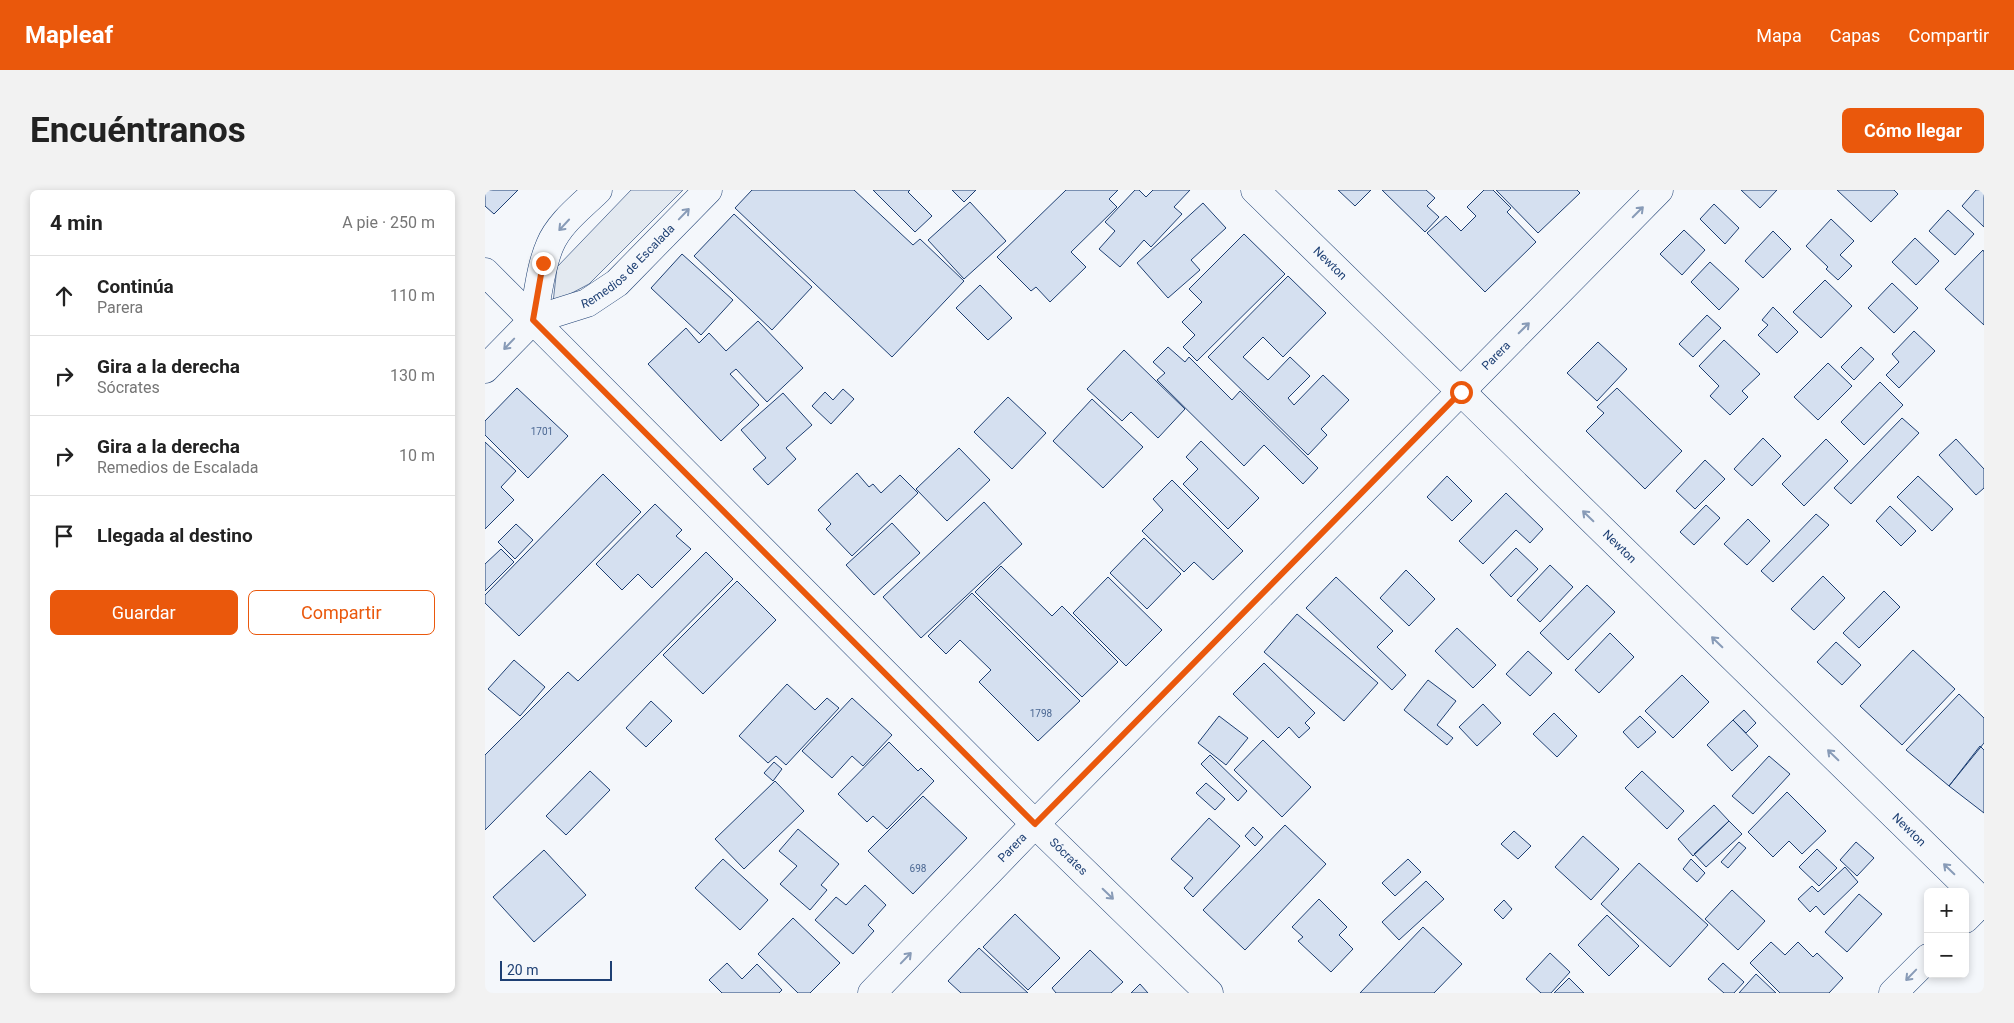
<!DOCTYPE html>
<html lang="es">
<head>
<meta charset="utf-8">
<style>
  :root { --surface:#fff; --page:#f2f2f2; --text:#222; --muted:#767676; --line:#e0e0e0; --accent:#ea580c }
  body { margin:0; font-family:Roboto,sans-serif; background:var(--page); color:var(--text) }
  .controls { position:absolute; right:15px; bottom:15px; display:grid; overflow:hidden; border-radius:8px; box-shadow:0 2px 8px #0003 }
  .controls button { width:45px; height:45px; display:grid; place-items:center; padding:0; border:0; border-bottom:1px solid var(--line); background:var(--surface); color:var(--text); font:25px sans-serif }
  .scale { position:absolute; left:15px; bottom:12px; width:112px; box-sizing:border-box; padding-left:5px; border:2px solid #1d3f73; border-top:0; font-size:14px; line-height:18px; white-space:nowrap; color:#1d3f73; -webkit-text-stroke:4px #f4f7fb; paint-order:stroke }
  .stop { position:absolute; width:15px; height:15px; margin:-11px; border:4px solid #ea580c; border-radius:50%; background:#fff }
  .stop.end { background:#ea580c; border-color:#fff; box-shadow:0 1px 5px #0008 }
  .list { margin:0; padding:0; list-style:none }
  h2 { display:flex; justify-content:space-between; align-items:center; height:65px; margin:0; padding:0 20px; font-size:21px }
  h2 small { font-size:16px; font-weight:400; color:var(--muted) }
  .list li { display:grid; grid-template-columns:32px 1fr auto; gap:15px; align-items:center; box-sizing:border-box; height:80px; padding:0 20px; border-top:1px solid var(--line) }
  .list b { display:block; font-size:19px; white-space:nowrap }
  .list p { margin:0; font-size:16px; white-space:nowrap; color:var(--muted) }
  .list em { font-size:16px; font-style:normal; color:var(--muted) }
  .actions { display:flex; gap:10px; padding:15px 20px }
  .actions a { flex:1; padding:11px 0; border:1px solid var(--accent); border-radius:8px; text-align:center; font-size:18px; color:var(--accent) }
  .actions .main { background:var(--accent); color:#fff }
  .icon { flex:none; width:28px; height:28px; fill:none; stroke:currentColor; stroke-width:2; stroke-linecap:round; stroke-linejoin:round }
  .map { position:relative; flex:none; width:1499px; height:803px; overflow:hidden; border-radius:8px }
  header { display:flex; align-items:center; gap:30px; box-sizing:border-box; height:70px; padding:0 25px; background:var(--accent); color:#fff }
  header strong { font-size:24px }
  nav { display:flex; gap:28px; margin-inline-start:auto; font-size:18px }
  .intro { display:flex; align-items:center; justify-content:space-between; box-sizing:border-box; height:120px; padding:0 30px }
  h1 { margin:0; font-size:35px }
  .button { padding:12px 22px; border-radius:8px; background:var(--accent); color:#fff; font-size:18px; font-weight:700 }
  main { display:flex; gap:30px; padding:0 30px }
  aside { flex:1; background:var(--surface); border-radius:8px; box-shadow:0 2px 8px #0003 }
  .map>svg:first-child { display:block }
</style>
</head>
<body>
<header>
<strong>Mapleaf</strong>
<nav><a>Mapa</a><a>Capas</a><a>Compartir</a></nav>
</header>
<div class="intro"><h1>Encuéntranos</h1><a class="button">Cómo llegar</a></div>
<main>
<aside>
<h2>4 min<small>A pie · 250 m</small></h2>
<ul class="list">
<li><svg class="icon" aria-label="ahead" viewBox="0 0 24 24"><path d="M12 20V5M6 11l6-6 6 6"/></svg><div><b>Continúa</b><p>Parera</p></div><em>110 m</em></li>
<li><svg class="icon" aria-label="right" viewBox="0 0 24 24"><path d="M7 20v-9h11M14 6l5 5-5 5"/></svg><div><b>Gira a la derecha</b><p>Sócrates</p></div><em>130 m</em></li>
<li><svg class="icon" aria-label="right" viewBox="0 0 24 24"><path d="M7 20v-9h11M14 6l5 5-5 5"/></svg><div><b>Gira a la derecha</b><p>Remedios de Escalada</p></div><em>10 m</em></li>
<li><svg class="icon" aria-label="arrive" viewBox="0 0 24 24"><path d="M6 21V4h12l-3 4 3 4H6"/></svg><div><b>Llegada al destino</b></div></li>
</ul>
<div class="actions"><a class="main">Guardar</a><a>Compartir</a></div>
</aside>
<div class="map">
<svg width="1499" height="803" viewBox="0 0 1499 803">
  <rect width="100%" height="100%" fill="#f4f7fb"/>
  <!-- green -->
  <path fill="#e3e9f0" stroke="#687fa3" d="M146,0H198L104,94L68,113L72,77Z"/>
  <!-- building -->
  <path fill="#d5e0f0" stroke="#1d3f73" d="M0,0H33L9,24L0,16Z
    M267,0H369L428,55L435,49L479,91L407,167L250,18Z
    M388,0H425L423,2L447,26L430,42Z
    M467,0H491L479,12Z
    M581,0H633L624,9L632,17L586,62L601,77L565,112L551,97L546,101L512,67Z
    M650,0H654L661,7L668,0H705L689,17L697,24L666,57L659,50L635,77L614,59L630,41L620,32Z
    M853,0H886L870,16Z
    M897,0H941L950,8L942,16L954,27L940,42Z
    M999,0H1008L1026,18L1022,22L1051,52L1000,102L942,43L961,26L976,41L991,26L982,17Z
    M1011,0H1092L1095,3L1053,43Z
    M1256,0H1292L1275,18Z
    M1352,0H1409L1413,4L1386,32Z
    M1491,0H1499V37L1477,16Z
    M485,12L521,51L479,89L443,50Z
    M718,13L741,38L706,70L715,80L683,108L652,73Z
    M1229,14L1254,38L1240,54L1215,29Z
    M1463,20L1489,44L1470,65L1444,41Z
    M249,24L327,97L287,140L209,66Z
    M1346,29L1369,51L1355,65L1367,76L1353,90L1341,79L1343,77L1321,56Z
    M1199,40L1220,60L1197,85L1175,64Z
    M1288,41L1306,59L1278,88L1260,71Z
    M759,44L800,84L712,171L698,157L710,145L697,132L717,112L704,99Z
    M1430,48L1454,71L1431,95L1407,72Z
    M1498,60L1499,62V135L1460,99Z
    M197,64L248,110L216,145L166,98Z
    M1225,72L1254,99L1234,120L1206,92Z
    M803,86L841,123L798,167L778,147L758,167L783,190L805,167L825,186L803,208L809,215L838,185L864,210L836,239L842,245L823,265L723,167Z
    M1340,90L1367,116L1336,148L1308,122Z
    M1407,93L1433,118L1409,143L1383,118Z
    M495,95L527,128L503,150L471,118Z
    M1288,117L1313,142L1292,163L1273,145L1283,135L1277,130Z
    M1222,125L1236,138L1208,167L1194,154Z
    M273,131L318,178L282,212L251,179L245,184L274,215L236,251L163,174L201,138L214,153L224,143L241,161Z
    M1429,141L1450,161L1414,198L1401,185L1414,172L1407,164Z
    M1239,150L1275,184L1257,201L1263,207L1245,225L1225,206L1234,196L1214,176Z
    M1113,152L1142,179L1112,211L1082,183Z
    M683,157L700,172L704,167L747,210L755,201L833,278L818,294L779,255L759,276L672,190L680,183L668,172Z
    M1376,157L1389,169L1369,190L1356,177Z
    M639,160L700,219L673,248L646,222L637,231L602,199Z
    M1343,173L1367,196L1333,230L1309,207Z
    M1395,192L1418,215L1379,255L1356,232Z
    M32,198L83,246L43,288L0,245V231Z
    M1132,198L1197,261L1160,299L1101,241L1119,223L1112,217Z
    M358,199L369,209L346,234L327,216L340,202L348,210Z
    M298,203L327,235L301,258L311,269L283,295L268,279L281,268L256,240Z
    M523,207L561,243L527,279L489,242Z
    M607,209L658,257L618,298L568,251Z
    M1417,228L1434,243L1366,314L1349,298Z
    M1278,248L1296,266L1267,296L1249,279Z
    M1341,249L1363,271L1319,316L1297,294Z
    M1471,249L1499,279V298L1491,305L1454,265Z
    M716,251L774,308L743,339L698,294L713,279L701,267Z
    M0,252L31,281L16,297L29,310L0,339Z
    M474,258L505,290L462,331L431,299Z
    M1220,270L1240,289L1210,319L1191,301Z
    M372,283L384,297L388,294L396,303L415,285L433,303L367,366L341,339L346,334L333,320Z
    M118,284L156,322L34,446L0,413V405Z
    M962,286L987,311L967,331L942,307Z
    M1433,286L1468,319L1447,341L1412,307Z
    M687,290L758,361L728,390L709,372L699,382L657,341L678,320L668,309Z
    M1021,303L1058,339L1045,353L1031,340L998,374L974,351Z
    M499,312L537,354L436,448L398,407Z
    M170,314L197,340L191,346L206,359L167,398L153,384L137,400L111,374Z
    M1221,315L1235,328L1209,355L1195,342Z
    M1405,316L1431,341L1416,356L1391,331Z
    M1331,324L1344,335L1288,392L1276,381Z
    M1263,329L1285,351L1262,375L1239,354Z
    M407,333L435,363L389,405L361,375Z
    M31,334L48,350L30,369L13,352Z
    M659,348L696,384L662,419L625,383Z
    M1031,358L1053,379L1026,407L1005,385Z
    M16,359L29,372L0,401V374Z
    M221,362L248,389L0,640V565L83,482L93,491Z
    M1065,375L1088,397L1055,432L1032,410Z
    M516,376L567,426L577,416L633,472L597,507L490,402Z
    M921,380L950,409L924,436L895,408Z
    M1338,386L1360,408L1329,440L1306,419Z
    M623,387L677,440L641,476L588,423Z
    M851,387L908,441L892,457L921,485L907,500L821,418Z
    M252,391L291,430L218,504L178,465Z
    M1102,395L1130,422L1083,470L1055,443Z
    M1399,401L1415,417L1374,458L1358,443Z
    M487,403L595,511L553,551L494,492L506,480L475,450L461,464L443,446Z
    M812,424L893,493L859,531L779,462Z
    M972,438L1011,475L988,498L950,461Z
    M1125,443L1149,467L1114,503L1090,480Z
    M1351,452L1376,475L1357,495L1332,472Z
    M1428,460L1470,499L1417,555L1375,516Z
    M1043,461L1067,483L1045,506L1021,484Z
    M29,470L60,497L35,526L3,499Z
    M779,473L830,523L820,533L825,538L814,548L804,537L793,548L748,504Z
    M1197,485L1224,512L1188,548L1160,521Z
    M943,490L971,511L952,535L968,548L962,555L919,520Z
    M302,494L330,520L342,508L354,518L301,575L291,566L283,573L254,546Z
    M1474,504L1499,528V553L1464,596L1421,560Z
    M367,508L407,545L378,576L367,566L347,588L317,561Z
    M166,511L187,531L161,557L141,538Z
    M998,514L1016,533L992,556L974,537Z
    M1259,520L1271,533L1261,543L1248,530Z
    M1069,523L1092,546L1072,567L1048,544Z
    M734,526L763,548L741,575L713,553Z
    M1155,526L1171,542L1153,558L1138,542Z
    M1248,530L1273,556L1247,581L1222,555Z
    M778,550L826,597L797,627L749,580Z
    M404,552L433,581L436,578L449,591L402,639L388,626L382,632L353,604Z
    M1495,556L1499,560V623L1464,596Z
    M725,565L762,601L753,611L716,574Z
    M1284,566L1305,584L1268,624L1247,606Z
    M289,572L297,579L288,591L279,583Z
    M105,581L125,600L81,645L61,626Z
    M1157,581L1199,621L1182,639L1140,598Z
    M290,591L319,621L259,679L230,649Z
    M721,593L740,609L730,620L711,603Z
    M1302,602L1341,641L1317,664L1304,651L1288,667L1263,642Z
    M438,606L482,648L428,704L383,661Z
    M1229,615L1244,631L1208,666L1193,649Z
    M724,628L755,656L708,707L699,698L708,688L686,669Z
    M1244,631L1257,644L1221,677L1209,664Z
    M800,635L841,674L760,760L718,720Z
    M768,637L778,647L770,656L760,646Z
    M313,639L354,674L336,695L342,700L325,720L295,694L312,676L294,661Z
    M1029,641L1046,656L1033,669L1016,654Z
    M1098,646L1134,679L1106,710L1070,677Z
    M1254,652L1261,658L1243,678L1236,672Z
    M1371,652L1389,668L1372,686L1355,670Z
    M1332,659L1352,678L1334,696L1314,677Z
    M59,660L101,705L49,752L8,707Z
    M238,669L283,710L255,740L210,698Z
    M923,669L936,682L910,706L897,693Z
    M1206,669L1220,683L1212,692L1198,679Z
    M1154,673L1223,735L1185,777L1116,714Z
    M1360,677L1373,692L1339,725L1331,716L1325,722L1313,709L1327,696L1333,702Z
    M941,691L959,709L914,750L897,732Z
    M380,695L401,715L383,735L389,741L368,764L330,730L351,707L361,715Z
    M1247,700L1280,731L1253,760L1220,729Z
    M1374,704L1397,724L1362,762L1340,742Z
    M834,709L862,737L854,745L868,759L846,782L813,751L818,747L807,737Z
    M1019,710L1027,719L1018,729L1009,720Z
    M530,724L575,768L543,800L498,757Z
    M1122,725L1154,756L1124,786L1093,755Z
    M308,728L355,773L325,803H313L273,764Z
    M938,737L977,774L949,803H875Z
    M1286,752L1300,765L1313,752L1328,767L1332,763L1358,788L1344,803H1295L1265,773Z
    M494,758L543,803H476L463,791Z
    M605,760L638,792L626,803H571L567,798Z
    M1065,763L1085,782L1066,803H1056L1041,789Z
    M242,773L257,789L272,774L297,800L294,803H237L224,790Z
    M1238,773L1259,792L1249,803H1239L1223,789Z
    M1271,784L1291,803H1254Z
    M1084,788L1099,803H1069Z
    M655,794L663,803H646Z"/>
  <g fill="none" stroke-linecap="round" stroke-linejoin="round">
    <defs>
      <g id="street">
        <path id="s1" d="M770,0L1499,713"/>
        <path id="s2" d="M48,130L550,634L724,803"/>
        <path d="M1480,729L1499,710"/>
        <path id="s3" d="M387,803L550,634L1174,0"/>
        <path d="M1408,803L1443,768"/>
      </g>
      <g id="secondary">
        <path d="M0,82L48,130"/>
        <path d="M48,130C53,105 55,78 65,55C74,33 97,16 113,0"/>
        <path id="s4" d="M0,179L48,130L102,113L132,93L223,0"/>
      </g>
    </defs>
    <!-- street casing -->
    <use href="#street" stroke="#1d3f73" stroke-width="29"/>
    <!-- secondary casing -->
    <use href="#secondary" stroke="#1d3f73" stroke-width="29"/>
    <!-- street -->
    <use href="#street" stroke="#f4f7fb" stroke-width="28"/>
    <!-- secondary -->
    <use href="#secondary" stroke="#f4f7fb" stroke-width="28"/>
  </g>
  <!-- one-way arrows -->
  <defs><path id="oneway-shaft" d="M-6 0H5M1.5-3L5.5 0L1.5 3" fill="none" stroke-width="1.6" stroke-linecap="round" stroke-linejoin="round" transform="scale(1.25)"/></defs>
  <g stroke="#889bb7">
    <use href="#oneway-shaft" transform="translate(1153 22) rotate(-45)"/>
    <use href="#oneway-shaft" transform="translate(199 24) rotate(-46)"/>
    <use href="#oneway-shaft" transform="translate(79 35) rotate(133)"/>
    <use href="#oneway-shaft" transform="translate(1039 138) rotate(-45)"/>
    <use href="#oneway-shaft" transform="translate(24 154) rotate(134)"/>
    <use href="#oneway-shaft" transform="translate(1103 326) rotate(-136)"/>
    <use href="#oneway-shaft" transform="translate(1232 452) rotate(-136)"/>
    <use href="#oneway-shaft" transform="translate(1348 565) rotate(-136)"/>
    <use href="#oneway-shaft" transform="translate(1464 679) rotate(-136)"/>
    <use href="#oneway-shaft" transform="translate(623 704) rotate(44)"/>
    <use href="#oneway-shaft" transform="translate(421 768) rotate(-46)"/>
    <use href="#oneway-shaft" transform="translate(1426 785) rotate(134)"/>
  </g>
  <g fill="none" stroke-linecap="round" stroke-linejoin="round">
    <!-- route -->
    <path stroke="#ea580c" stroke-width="6" d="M58,73L48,130L550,634L976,202"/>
  </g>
  <g text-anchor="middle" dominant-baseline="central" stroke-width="4" stroke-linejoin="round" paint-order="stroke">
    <!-- number labels -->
    <g font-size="10" fill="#4b6792">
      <text x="57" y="241">1701</text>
      <text x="556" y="523">1798</text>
      <text x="433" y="678">698</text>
    </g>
    <!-- street labels -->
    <g font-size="12" fill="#1d3f73" stroke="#f4f7fb">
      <text stroke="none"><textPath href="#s1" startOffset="105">Newton</textPath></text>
      <text stroke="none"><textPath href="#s4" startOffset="180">Remedios de Escalada</textPath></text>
      <text stroke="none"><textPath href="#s3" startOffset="892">Parera</textPath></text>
      <text stroke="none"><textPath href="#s1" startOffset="510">Newton</textPath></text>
      <text stroke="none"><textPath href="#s1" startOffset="915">Newton</textPath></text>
      <text stroke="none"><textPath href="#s3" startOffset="202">Parera</textPath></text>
      <text stroke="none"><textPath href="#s2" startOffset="758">Sócrates</textPath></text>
    </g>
  </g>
</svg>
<div class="controls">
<button>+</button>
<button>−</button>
</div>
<div class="scale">20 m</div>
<div class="stop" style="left:976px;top:202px"></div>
<div class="stop end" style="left:58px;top:73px"></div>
</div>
</main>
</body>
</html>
